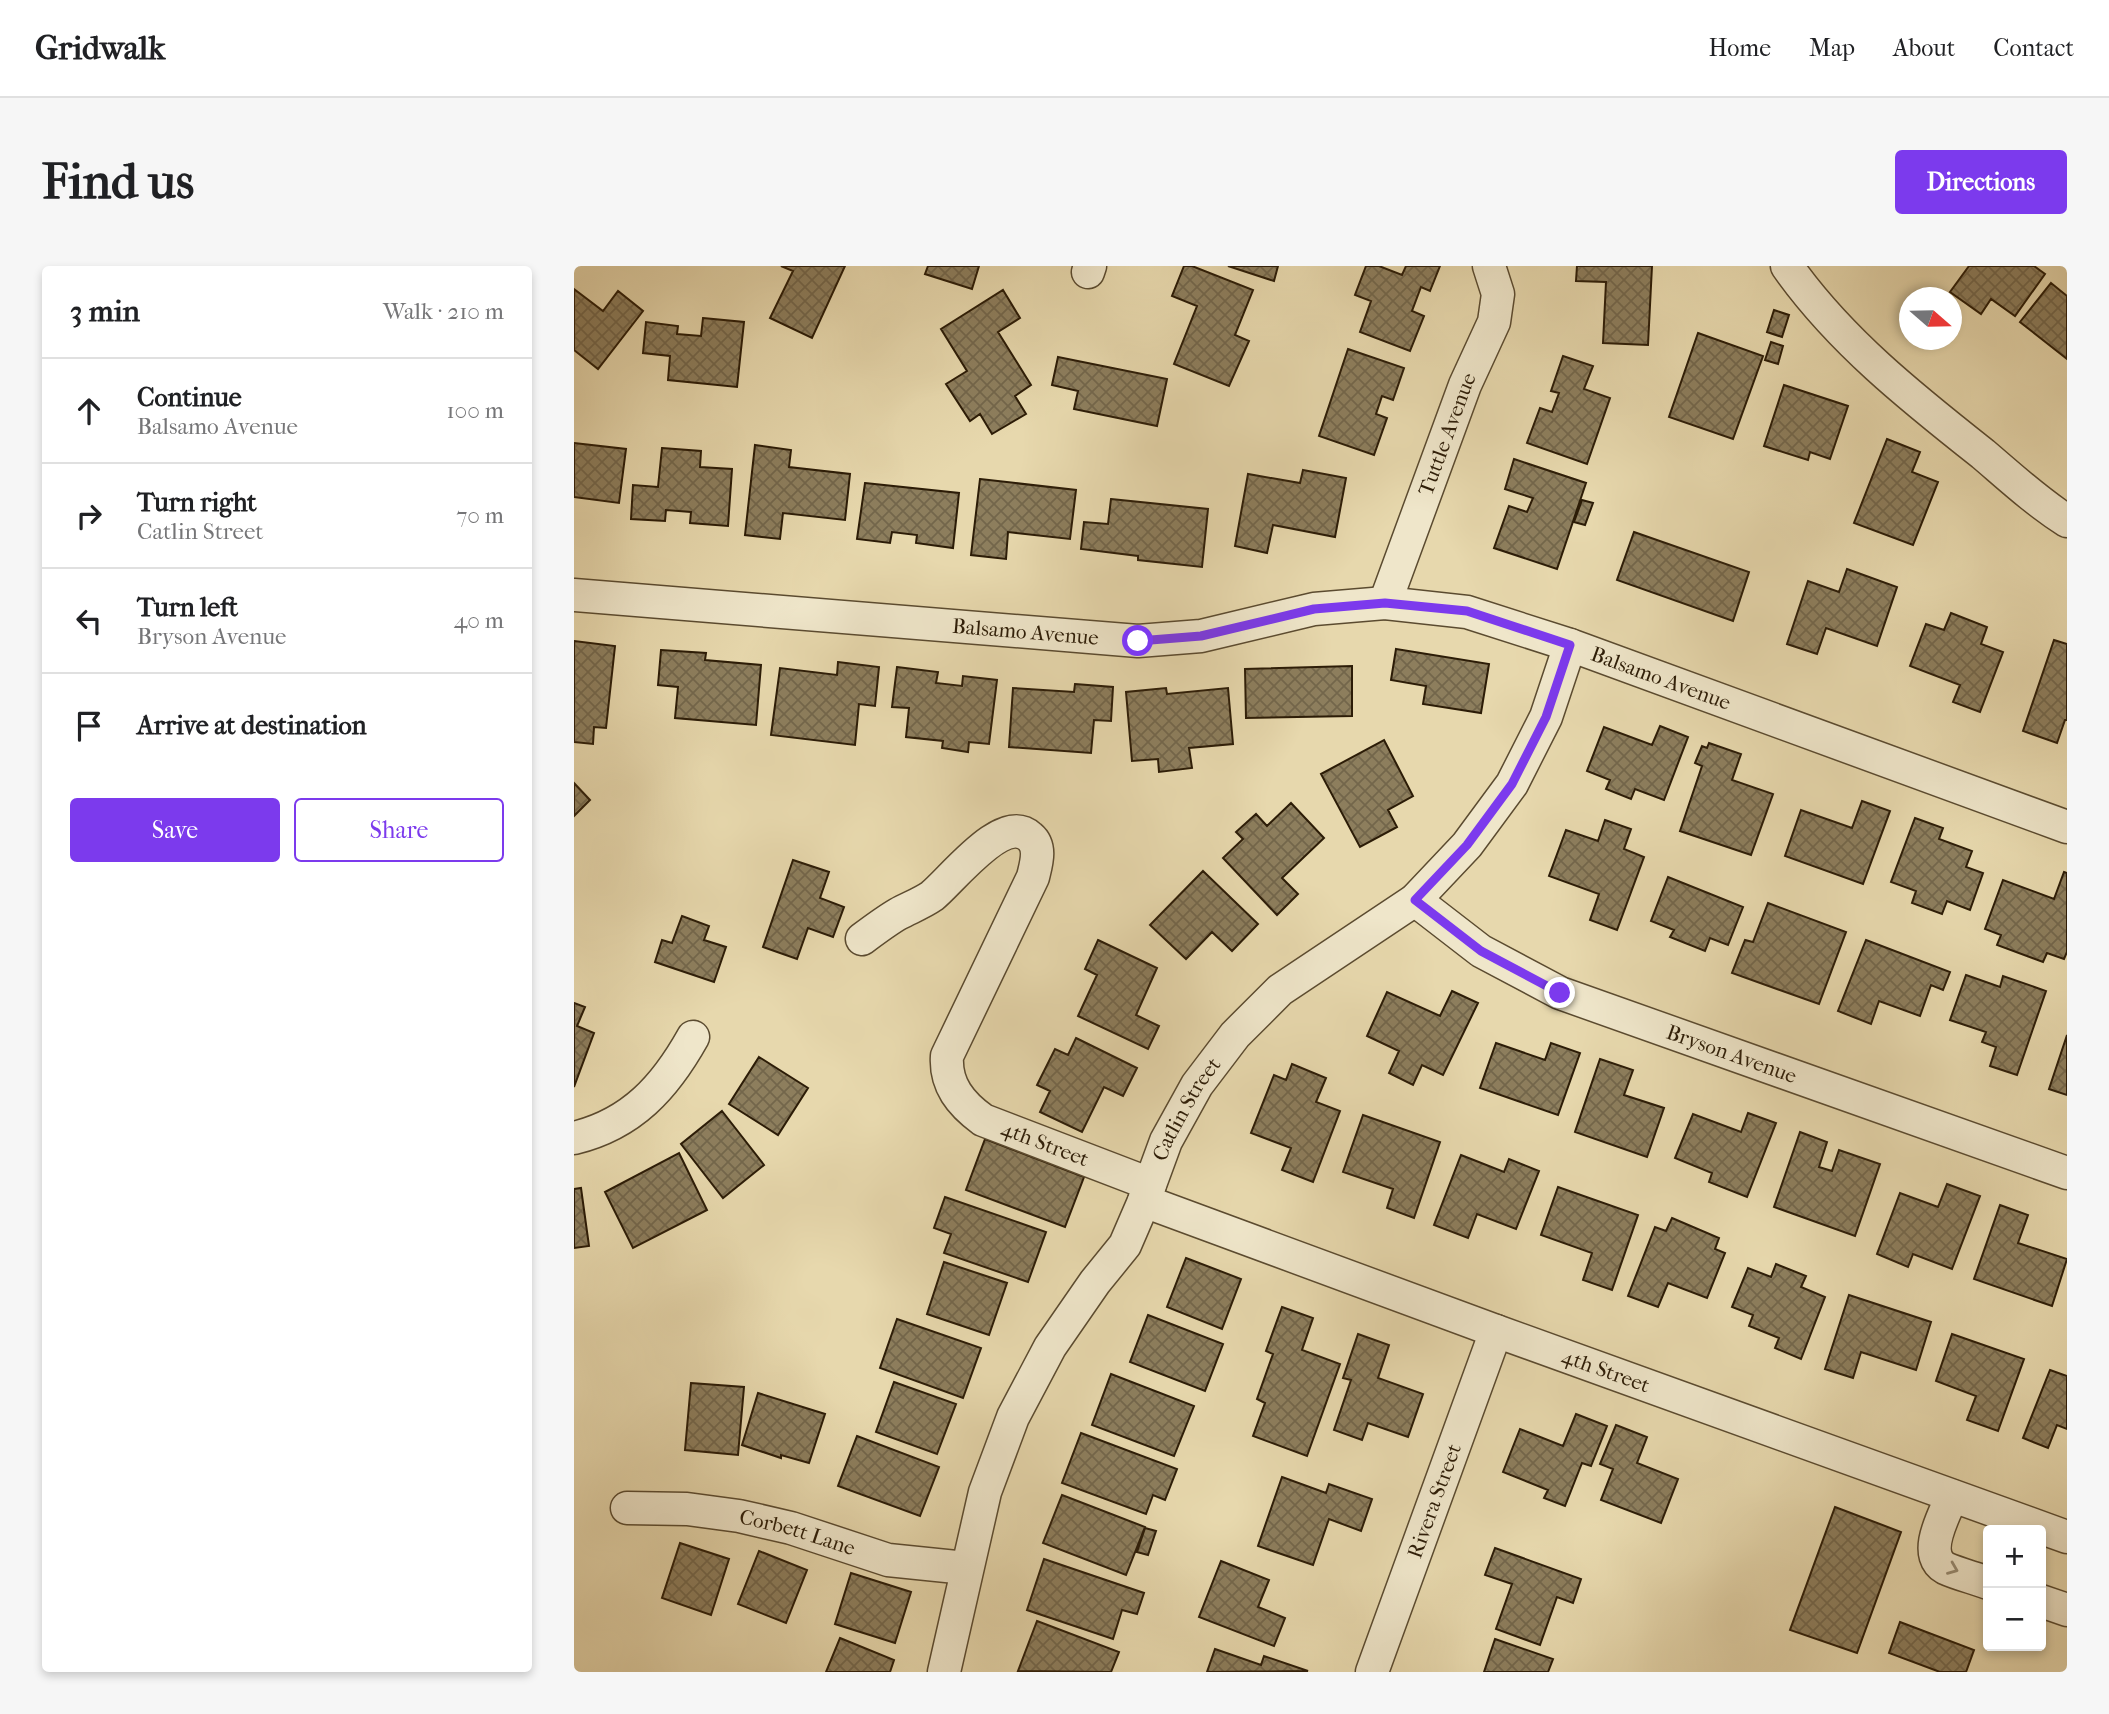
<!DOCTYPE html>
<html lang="en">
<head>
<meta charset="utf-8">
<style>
  :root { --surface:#fff; --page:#f6f6f6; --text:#202124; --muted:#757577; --line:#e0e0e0; --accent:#7c3aed }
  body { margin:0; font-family:"IM FELL French Canon",serif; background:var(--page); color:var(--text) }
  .controls { position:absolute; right:21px; bottom:21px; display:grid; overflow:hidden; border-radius:7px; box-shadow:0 4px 10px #0003 }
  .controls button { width:63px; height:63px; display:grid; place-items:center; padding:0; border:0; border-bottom:2px solid var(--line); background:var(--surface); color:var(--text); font:35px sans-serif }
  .compass { position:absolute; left:1325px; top:21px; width:63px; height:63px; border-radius:50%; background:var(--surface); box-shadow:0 4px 10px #0003; rotate:110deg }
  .stop { position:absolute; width:21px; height:21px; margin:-16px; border:5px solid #7c3aed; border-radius:50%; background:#fff }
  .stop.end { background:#7c3aed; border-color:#fff; box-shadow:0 2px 7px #0008 }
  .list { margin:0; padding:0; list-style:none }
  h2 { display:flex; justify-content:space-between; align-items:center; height:91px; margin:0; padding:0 28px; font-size:30px }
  h2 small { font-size:23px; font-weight:400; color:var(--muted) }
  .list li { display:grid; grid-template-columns:46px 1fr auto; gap:21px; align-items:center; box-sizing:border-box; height:105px; padding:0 28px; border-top:2px solid var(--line) }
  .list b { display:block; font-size:26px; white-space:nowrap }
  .list p { margin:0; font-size:23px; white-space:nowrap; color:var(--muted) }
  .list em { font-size:23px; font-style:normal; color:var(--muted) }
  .actions { display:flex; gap:14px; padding:21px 28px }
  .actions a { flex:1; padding:16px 0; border:2px solid var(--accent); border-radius:7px; text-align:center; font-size:24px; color:var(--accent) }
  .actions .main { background:var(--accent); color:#fff }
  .icon { flex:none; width:38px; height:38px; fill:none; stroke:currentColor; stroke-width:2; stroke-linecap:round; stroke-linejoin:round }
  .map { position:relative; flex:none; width:1493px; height:1406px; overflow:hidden; border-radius:7px }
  header { display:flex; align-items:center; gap:42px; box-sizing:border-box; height:98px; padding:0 35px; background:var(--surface); border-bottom:2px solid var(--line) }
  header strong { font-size:33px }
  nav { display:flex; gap:38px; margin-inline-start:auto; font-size:24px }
  .intro { display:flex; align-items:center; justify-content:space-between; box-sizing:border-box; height:168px; padding:0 42px }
  h1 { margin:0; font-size:49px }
  .button { padding:18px 32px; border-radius:7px; background:var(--accent); color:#fff; font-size:24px; font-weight:700 }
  main { display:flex; gap:42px; padding:0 42px }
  aside { flex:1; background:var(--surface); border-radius:7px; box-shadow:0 4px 10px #0003 }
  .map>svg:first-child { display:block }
</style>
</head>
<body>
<header>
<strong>Gridwalk</strong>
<nav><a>Home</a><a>Map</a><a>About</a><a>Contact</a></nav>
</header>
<div class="intro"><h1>Find us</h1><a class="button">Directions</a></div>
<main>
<aside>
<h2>3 min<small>Walk · 210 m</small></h2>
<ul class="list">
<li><svg class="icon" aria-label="ahead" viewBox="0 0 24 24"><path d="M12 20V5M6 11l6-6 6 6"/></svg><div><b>Continue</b><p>Balsamo Avenue</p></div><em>100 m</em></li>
<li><svg class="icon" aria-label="right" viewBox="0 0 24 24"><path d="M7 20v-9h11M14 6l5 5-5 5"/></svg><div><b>Turn right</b><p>Catlin Street</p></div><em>70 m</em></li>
<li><svg class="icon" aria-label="left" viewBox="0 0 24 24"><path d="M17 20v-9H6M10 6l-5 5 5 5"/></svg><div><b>Turn left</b><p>Bryson Avenue</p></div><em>40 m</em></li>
<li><svg class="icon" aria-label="arrive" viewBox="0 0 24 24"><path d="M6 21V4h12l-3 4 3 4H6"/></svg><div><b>Arrive at destination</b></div></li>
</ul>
<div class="actions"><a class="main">Save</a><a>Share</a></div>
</aside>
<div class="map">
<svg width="1493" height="1406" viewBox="0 0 1493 1406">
  <defs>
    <pattern id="building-cross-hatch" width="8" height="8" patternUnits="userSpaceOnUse" patternTransform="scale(1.75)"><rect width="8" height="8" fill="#8d7e5d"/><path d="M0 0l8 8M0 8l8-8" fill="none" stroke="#73664b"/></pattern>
  </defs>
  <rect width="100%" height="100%" fill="#e7d8ad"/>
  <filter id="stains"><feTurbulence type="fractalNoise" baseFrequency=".00286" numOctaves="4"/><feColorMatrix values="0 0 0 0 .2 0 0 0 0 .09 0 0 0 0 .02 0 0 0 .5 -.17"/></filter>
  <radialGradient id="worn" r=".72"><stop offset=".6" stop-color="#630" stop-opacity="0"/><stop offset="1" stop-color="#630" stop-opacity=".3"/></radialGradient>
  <!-- building -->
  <path fill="url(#building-cross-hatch)" stroke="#2c1c07" stroke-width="2" d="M207,0H271L238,72L196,52L219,5Z
    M354,0H405L398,23L351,8Z
    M610,0H618L679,24L661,69L675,75L655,120L600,98L623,40L598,30Z
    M654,0H704L700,15Z
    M792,0H805L828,9L832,0H866L856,25L847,21L838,45L850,50L836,85L786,66L797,35L781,29Z
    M1003,0H1078L1074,79L1029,77L1032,16L1002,15Z
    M1395,0H1460L1471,8L1441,50L1417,33L1407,48L1376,26Z
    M1477,17L1493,30V93L1446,56Z
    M0,23L29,45L44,25L69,45L24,103L0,84Z
    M429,24L446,52L424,66L457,119L441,130L452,148L418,168L406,148L396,155L372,118L393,105L367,63Z
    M1200,44L1215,49L1208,71L1193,66Z
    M129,52L170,56L163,121L94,114L96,90L69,87L72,56L104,60L103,68L127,70Z
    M1124,67L1189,90L1159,173L1095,151Z
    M1197,76L1209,80L1204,98L1191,94Z
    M774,83L830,102L819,134L808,130L802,148L813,152L800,189L745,170Z
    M989,90L1019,100L1010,123L1036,132L1013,198L953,177L966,142L978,146L985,127L977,125Z
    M484,91L593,113L583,160L500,143L504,125L478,119Z
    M1210,119L1274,140L1256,193L1236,186L1234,194L1190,180Z
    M1313,173L1346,186L1338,206L1364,216L1339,279L1280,257Z
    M0,177L52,183L45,237L0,231Z
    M181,179L217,184L215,201L276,208L271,254L209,247L206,273L171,269Z
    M88,182L127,185L126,201L158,203L154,260L116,257L117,246L92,244L91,255L57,253L59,219L84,221Z
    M940,193L1012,217L983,303L920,282L935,240L953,246L959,232L931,223Z
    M729,204L772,212L761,271L699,259L693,287L661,280L674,208L726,217Z
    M406,213L502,224L496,273L434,266L432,293L397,289Z
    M291,217L385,227L379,282L342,277L343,269L318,266L316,277L283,273Z
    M537,233L634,243L628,301L564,294V290L507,283L510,256L534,258Z
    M1008,234L1019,237L1011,259L1000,256Z
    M1060,266L1175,306L1159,355L1043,314Z
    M1273,303L1323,321L1303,380L1252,362L1243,388L1213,378L1234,315L1265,326Z
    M1377,347L1413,361L1407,378L1429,386L1406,446L1379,436L1386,419L1336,400L1352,358L1370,364Z
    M1480,374L1493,378V454H1491L1483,477L1449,465Z
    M0,375L41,380L32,462L20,461L19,478L0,476Z
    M822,383L915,398L907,447L849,438L852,420L817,414Z
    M87,384L132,387L131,394L187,399L182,459L101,452L104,421L84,419Z
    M264,396L305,401L301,440L285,438L281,479L197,469L206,402L263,409Z
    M778,400V450L672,452L671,403Z
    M323,401L364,406L362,417L388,420L389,410L423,414L415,478L395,476L394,486L368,482L369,475L332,471L335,442L318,441Z
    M501,418L539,421L537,455L520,454L517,487L435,481L439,422L500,426Z
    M592,422L593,428L654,422L659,478L615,482L618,502L585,506L584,493L558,495L552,426Z
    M1086,460L1114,471L1090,534L1061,523L1057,533L1032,523L1036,514L1013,505L1030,461L1078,479Z
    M810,474L839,530L814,544L823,561L786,581L747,508Z
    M1135,477L1167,488L1158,514L1199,528L1177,589L1106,565L1128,500L1121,497L1128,480L1133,482Z
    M0,517L16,534L0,550Z
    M1288,535L1316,545L1289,618L1211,590L1227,544L1278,562Z
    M717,537L750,572L708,612L724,628L703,649L649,592L669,573L662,566L682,548L693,560Z
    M1341,552L1369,562L1365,573L1398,585L1392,601L1409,607L1396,644L1373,635L1368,648L1338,637L1342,625L1317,616Z
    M1031,554L1057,563L1050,583L1070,591L1043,664L1016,654L1025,628L975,610L992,564L1024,575Z
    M219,594L255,606L246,632L270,641L259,671L234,662L223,693L189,681Z
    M629,605L684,658L658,685L638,666L612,693L576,659Z
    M1490,606L1493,607V686L1490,693L1473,687L1469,696L1423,679L1427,669L1411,663L1429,614L1480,633Z
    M1094,611L1169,641L1154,679L1136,672L1131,685L1096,671L1100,664L1077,655Z
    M1194,637L1272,666L1245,738L1158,707L1171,674L1179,676Z
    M108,650L135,660L130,674L152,681L140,716L81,696L88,674L98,677Z
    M524,674L583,702L562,749L585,760L574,783L504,750L523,709L511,703Z
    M1292,674L1376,706L1369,724L1357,719L1346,750L1305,735L1297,758L1264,745Z
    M1392,709L1426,721L1429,710L1472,725L1443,809L1416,800L1422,781L1408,776L1412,766L1376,754Z
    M878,725L904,737L869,809L848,799L839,819L815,807L825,785L793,770L813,726L866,750Z
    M0,737L11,741L3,760L20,767L0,821Z
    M1493,769V829L1475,823Z
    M502,772L563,802L549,830L530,821L508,866L466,846L476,825L463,819L481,783L494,789Z
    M922,777L971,794L977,777L1006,787L984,849L906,822Z
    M185,791L234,822L204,869L155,838Z
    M1026,793L1059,804L1050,829L1090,842L1073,891L1001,866Z
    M718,798L752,812L742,836L766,845L739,916L708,904L717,882L677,867L700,809L712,814Z
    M148,845L190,899L149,932L107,878Z
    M1174,847L1202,857L1173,931L1135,916L1138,907L1101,892L1119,848L1167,866Z
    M789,849L866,876L840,952L813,942L819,923L769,906Z
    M1226,866L1253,876L1245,901L1258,905L1265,884L1306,898L1281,970L1200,941Z
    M411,873L510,911L491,961L392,924Z
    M105,887L133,944L59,982L31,926Z
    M887,889L930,906L935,893L965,905L942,963L903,948L894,972L860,959Z
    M1373,918L1406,930L1378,1003L1339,988L1334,1001L1303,988L1326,927L1364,941Z
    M984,921L1064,949L1038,1024L1009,1014L1018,987L967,969Z
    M7,922L15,980L0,982V923Z
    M371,931L472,966L454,1016L370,987L377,968L360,962Z
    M1426,939L1454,949L1444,977L1493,993L1478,1040L1400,1013Z
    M1098,952L1145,972L1141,983L1151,987L1133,1032L1094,1017L1084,1041L1054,1030L1081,961L1092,965Z
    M612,992L667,1013L648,1063L593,1041Z
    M370,996L433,1017L415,1069L353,1048Z
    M1202,998L1232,1010L1227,1021L1251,1031L1227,1093L1201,1082L1205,1072L1175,1060L1179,1049L1158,1041L1174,1002L1197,1011Z
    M1275,1029L1357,1056L1342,1104L1287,1086L1279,1112L1251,1103Z
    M708,1041L739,1052L728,1084L766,1098L733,1190L679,1170L691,1137L683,1133L699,1088L692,1085Z
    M574,1049L649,1078L631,1125L556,1096Z
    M323,1053L407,1082L389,1132L306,1102Z
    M784,1068L815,1079L804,1112L849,1128L834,1171L794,1157L788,1174L760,1164L777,1114L769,1112Z
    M1378,1068L1450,1093L1424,1165L1393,1154L1402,1130L1362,1115Z
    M1476,1104L1493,1110V1163L1483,1159L1474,1182L1449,1172Z
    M537,1108L620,1140L600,1190L518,1159Z
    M320,1116L382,1138L363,1188L302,1166Z
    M117,1117L170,1121L164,1189L111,1184Z
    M184,1127L251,1148L235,1197L207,1189V1192L168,1179Z
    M1002,1148L1033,1160L1017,1200L1008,1197L991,1240L970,1232L974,1224L929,1206L946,1163L989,1180Z
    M1042,1159L1073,1171L1063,1197L1104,1213L1087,1257L1027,1234L1039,1203L1026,1198Z
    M507,1167L603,1203L591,1234L579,1229L572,1248L488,1217Z
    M283,1170L365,1201L346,1250L264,1220Z
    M708,1211L752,1227L755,1218L798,1233L787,1265L755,1253L739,1299L684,1280Z
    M488,1229L571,1261L552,1309L469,1277Z
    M1261,1241L1327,1266L1283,1387L1216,1364Z
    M571,1262L582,1265L574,1289L563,1286Z
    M106,1277L155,1293L137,1349L88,1332Z
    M921,1282L1007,1313L999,1337L983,1331L966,1379L922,1363L938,1318L911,1309Z
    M185,1285L233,1304L212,1357L164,1338Z
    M470,1293L570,1327L563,1348L548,1344L539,1373L453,1344Z
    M647,1295L695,1314L684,1341L711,1352L700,1380L625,1351Z
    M277,1307L337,1326L321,1377L261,1358Z
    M463,1355L545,1386L537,1406L444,1405Z
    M1326,1356L1400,1384L1392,1406H1366L1315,1387Z
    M266,1372L320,1394L316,1406H252Z
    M921,1373L979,1393L974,1406H910Z
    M641,1383L687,1399L690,1390L734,1405L633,1406Z"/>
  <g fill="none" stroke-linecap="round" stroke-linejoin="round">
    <defs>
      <g id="minor">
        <path d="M1213,0C1265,74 1338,132 1409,188C1436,211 1463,236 1493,255"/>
        <path d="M514,6L516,0"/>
        <path id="s1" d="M0,329L564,375L627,370L740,343L811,337L893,346L996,379L1493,561"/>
        <path id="s2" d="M811,337L891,119L920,56L924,28L915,0"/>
        <path id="s3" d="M841,634L907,685L986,727L1493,907"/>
        <path id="s4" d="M288,673C300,664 312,655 324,648C335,642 348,637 358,630C378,614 429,546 456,571C468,581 462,598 459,611L373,790C371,819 387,838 409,854L576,918"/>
        <path d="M0,872C58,858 91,821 119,771"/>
        <path id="s5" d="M570,935L922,1065L1493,1271"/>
        <path d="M1378,1230C1371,1248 1347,1288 1371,1302C1384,1308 1401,1312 1414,1317"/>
        <path id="s6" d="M53,1242L113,1243L165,1250L217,1262L314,1294L392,1302"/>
        <path d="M1467,1335L1493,1344"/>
        <path id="s7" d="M370,1406L411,1226L439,1151L476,1081L521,1016L551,979L570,935L592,875L623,819L661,769L706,724L841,634L893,579L938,518L972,451L996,379"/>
        <path id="s8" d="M798,1406L922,1065"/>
      </g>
    </defs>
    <!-- minor casing -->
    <use href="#minor" stroke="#5b4b30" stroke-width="35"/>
    <!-- minor -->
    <use href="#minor" stroke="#efe6ca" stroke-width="32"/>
  </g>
  <!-- one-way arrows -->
  <defs><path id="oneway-chevron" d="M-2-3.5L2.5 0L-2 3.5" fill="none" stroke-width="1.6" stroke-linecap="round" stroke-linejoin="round" transform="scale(1.75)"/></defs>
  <use stroke="#978b72" href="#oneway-chevron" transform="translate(1379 1303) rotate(22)"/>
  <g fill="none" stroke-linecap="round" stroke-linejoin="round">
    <!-- route -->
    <path stroke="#7c3aed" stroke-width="9" d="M564,375L627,370L740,343L811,337L893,345L996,379L972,451L938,518L893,579L841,634L907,685L986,727"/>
  </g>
  <g text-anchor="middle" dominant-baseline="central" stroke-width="5" stroke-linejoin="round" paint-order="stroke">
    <!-- street labels -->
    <g font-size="21" fill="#2c1c07" stroke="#efe6ca">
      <text stroke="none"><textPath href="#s2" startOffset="180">Tuttle Avenue</textPath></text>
      <text stroke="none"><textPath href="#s1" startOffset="453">Balsamo Avenue</textPath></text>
      <text stroke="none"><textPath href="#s1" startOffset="1104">Balsamo Avenue</textPath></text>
      <text stroke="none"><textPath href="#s3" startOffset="355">Bryson Avenue</textPath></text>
      <text stroke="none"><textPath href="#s7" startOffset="620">Catlin Street</textPath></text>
      <text stroke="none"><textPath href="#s4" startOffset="590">4th Street</textPath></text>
      <text stroke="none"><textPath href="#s5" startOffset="492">4th Street</textPath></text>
      <text stroke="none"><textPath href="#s8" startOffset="182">Rivera Street</textPath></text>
      <text stroke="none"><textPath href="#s6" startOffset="173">Corbett Lane</textPath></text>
    </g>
  </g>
  <rect width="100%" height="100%" filter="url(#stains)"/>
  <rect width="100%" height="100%" fill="url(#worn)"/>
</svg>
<div class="controls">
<button>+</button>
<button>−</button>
</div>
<svg class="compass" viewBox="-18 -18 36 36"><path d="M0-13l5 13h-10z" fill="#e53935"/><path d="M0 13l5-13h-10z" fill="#757577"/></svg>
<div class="stop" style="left:564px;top:375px"></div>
<div class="stop end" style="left:986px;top:727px"></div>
</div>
</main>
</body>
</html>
